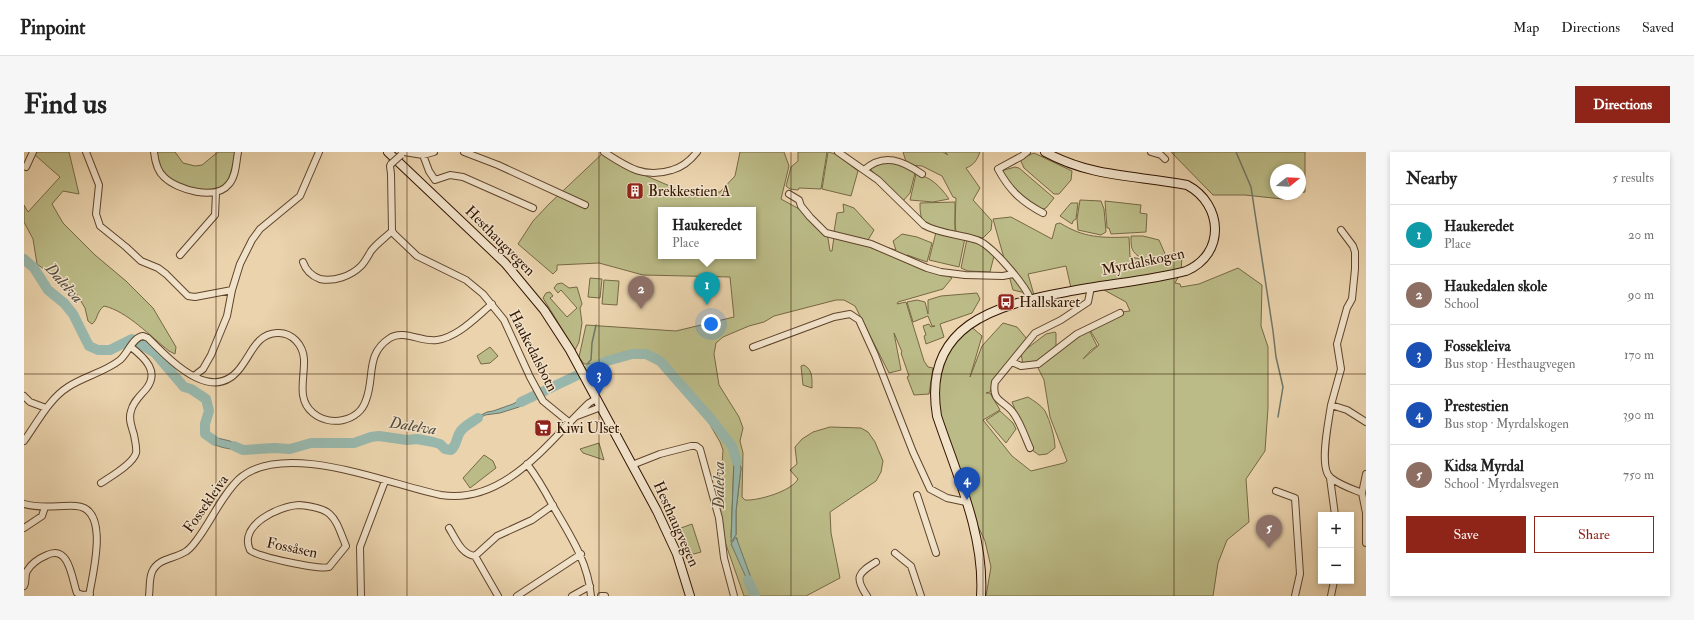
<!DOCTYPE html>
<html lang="en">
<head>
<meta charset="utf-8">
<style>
  :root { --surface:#fff; --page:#f6f6f6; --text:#222; --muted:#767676; --line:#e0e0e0; --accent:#8f2418 }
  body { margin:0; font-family:"IM FELL Double Pica",serif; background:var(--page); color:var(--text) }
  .controls { position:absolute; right:12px; bottom:12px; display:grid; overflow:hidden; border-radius:0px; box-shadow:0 2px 6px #0003 }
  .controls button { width:36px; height:36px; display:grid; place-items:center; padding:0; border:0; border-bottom:1px solid var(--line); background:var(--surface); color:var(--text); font:20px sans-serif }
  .compass { position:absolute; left:1246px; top:12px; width:36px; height:36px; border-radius:50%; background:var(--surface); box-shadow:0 2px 6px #0003; rotate:72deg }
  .you { position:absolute; left:687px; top:172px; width:14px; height:14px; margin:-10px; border:3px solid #fff; border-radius:50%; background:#1a73e8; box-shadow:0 0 0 6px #1a73e833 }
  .badge { display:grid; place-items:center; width:26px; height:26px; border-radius:50%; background:var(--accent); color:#fff; font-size:13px; font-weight:700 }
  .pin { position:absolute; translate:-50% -33px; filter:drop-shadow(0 1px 2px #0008) }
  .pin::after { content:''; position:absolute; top:21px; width:14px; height:12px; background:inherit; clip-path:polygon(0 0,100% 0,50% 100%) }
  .popup { position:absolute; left:634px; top:55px; width:98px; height:52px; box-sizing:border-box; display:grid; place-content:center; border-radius:0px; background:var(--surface); filter:drop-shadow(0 1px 3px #0005); font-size:13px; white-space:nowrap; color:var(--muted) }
  .popup b { font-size:15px; color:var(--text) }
  .popup::after { content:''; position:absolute; left:50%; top:100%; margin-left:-8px; border:8px solid transparent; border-top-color:var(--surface) }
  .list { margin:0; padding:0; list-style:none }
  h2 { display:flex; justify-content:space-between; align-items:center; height:52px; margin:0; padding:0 16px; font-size:17px }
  h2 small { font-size:13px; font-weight:400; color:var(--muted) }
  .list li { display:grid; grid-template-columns:26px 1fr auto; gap:12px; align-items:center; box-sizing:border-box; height:60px; padding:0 16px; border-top:1px solid var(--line) }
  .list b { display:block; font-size:15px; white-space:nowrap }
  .list p { margin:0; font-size:13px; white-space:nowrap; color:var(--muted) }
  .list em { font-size:13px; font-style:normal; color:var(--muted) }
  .actions { display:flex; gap:8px; padding:12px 16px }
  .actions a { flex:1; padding:9px 0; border:1px solid var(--accent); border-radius:0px; text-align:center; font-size:14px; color:var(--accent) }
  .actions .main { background:var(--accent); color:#fff }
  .map { position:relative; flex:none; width:1342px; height:444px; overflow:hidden; border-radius:0px }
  header { display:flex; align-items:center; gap:24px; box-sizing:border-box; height:56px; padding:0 20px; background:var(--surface); border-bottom:1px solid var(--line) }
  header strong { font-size:19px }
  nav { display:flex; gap:22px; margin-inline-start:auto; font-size:14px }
  .intro { display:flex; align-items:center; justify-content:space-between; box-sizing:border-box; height:96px; padding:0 24px }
  h1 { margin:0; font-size:28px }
  .button { padding:10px 18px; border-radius:0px; background:var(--accent); color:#fff; font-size:14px; font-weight:700 }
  main { display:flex; gap:24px; padding:0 24px }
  aside { flex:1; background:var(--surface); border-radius:0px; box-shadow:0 2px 6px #0003 }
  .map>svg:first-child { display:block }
</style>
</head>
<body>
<header>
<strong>Pinpoint</strong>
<nav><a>Map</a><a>Directions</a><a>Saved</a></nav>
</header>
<div class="intro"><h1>Find us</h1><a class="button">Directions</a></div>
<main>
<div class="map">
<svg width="1342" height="444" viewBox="0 0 1342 444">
  <rect width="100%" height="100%" fill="#ead3ad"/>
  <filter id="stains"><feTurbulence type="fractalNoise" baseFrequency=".005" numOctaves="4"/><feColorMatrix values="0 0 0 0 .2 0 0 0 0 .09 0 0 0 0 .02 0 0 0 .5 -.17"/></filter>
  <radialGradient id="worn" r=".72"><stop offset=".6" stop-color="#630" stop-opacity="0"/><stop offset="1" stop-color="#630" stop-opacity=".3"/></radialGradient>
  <!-- green -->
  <path fill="#bbbb87" stroke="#766844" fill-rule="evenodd" d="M11,0H45L55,42L39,39L28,52L39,71L71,103L102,129L129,156L152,195L151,202L145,199C127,185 103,159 80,154C72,160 74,168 68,172L64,169L61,156L52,141L13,112L9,87L0,70V53L4,60L36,25L11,3Z
    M132,0H151L159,11L171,14L178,13L194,0H211C210,9 210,22 204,30C195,42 168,38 157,33C150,30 142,24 137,18C134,14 133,5 132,0Z
    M716,0H760L765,14L757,47L777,58L803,80L806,99H808L810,85L847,91L872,98L869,89L878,82L893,85L908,91L903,110L883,103L928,126L919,137L874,150L873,152L882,150L900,209L904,215L909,216L905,242L890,243L883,225L885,224L877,201L878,200L870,181L877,218L865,221L831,154L820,148H812L750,164L740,170L725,174L699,185L692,191L690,202L695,233L715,265L719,276L716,289L719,301L718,345L721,348C734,349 768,339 774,327L766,318L773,312L771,295L778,287L789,280L806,275L837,276L844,280L851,290L859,309L857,320L852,329L806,360L807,381L816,426L782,444H720L694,370L699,298L696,290L685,271L640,211C611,185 594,206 564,212H560L555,205L562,173L652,179L710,165L706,125L619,123L575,111L533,113V118L529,122L494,92L509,69L525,52L579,1L601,15L660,40H696L711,24ZM637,58H729V104H637ZM708,298L717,316L712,359V383L707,385L710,307ZM713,386V391L730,434L707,392Z
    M774,0H803L797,37L775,36L774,38L766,37L762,34L767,15L774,9Z
    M804,0L812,2L834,19L827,44L798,37Z
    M879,0H919L924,3L921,0H956C953,8 950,13 942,16L956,36L949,48L968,69L967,78L959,86L932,80L931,71L932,46L929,45L918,24L898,14L884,13L891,21L886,41L879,49L848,19L846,16L861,8L883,13Z
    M1147,0H1281V40L1276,41V18H1252V42H1274L1258,47L1221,43H1189Z
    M1010,1L1048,19L1047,28L1035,42H1030L1000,16L996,7Z
    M991,15L995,16L1030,46L1022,56L1016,58L987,35L979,20L980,18Z
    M892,22C907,25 916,34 925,47L909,50L886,48Z
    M1056,48L1077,49L1080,57L1082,80L1077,83L1054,78L1053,67Z
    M1081,49L1117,53L1116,61L1123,62L1122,80L1087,82L1085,76H1083Z
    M931,50V80C921,77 900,76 897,64C896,60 896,55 896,51Z
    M1047,51H1054L1052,67L1049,69L1048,72L1036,64Z
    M819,52L830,56L850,78L844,88L810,80L813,61L820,60Z
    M987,65L1028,87L1032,72L1036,71C1060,86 1078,86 1105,85L1106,105L1118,107C1107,99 1107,97 1107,84H1119L1135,88L1142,104L1140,106L1158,104L1157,120L1151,131L1156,132L1157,135L1175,132L1214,116L1238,133L1237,174L1244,195V256L1241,299L1222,327L1225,370L1203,388L1194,411L1189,444H962L967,415L961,389L951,368L940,326L925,294L912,254L917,204L927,187L938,174L944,172L958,184L946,225L958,194L979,171L993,175L1003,187L969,230L966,240L962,241H966L976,258L959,268L988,304L1007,319L1040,311L1043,309L1026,265L1020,228L1013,214L1045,189L1065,178L1073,194L1067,198L1059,207L1075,193L1066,178L1097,160L1106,159L1102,150L1069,132L1047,136L1042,114L1004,122L1010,143L989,138L969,67Z
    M912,80L941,86L935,115L905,108Z
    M943,87L956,91L970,104L966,120L944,119L937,116Z
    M566,126L578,127L576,146L564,145Z
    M580,128L595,129L593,153L578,152Z
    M538,131L545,136L553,135L558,152L556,156L558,171L555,190L551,198L519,146L522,141L526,140L529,144L526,146L543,165L553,156L537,138L534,141L530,136L533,132Z
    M953,141L956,147L948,161L916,172L920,185L902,192L900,184L902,183L899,174L905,172L907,175L911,174H908L904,164L889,170L883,150L893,148L901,150L904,162V148L917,144Z
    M1031,180L1032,181V195L1010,212L999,213L997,201L1022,182Z
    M466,195L474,204L466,211L457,212L453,204Z
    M780,213C789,218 788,227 788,236L779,233L777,214Z
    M1004,245C1010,249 1017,253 1021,259C1026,269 1031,285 1031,296L1023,302L1015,303L1008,298L988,250Z
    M976,259L989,271L992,277L982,291L962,268Z
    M575,291L580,308L559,301L556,297Z
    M460,303L469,309L472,316L446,336L439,326Z
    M668,372L677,400L666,403L657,376Z"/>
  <!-- water -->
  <path fill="#98b7ac" stroke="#6f7667" d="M508,241L510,245L495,255L476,261L461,263L445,273L442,274L443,270L463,260L469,259L489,252Z
    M181,283L206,289L223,298L220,299C208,297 185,296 181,283Z
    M708,298H712L717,316L712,359V383L707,390L710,307Z
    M712,385L730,434L728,439L708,394L707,392Z"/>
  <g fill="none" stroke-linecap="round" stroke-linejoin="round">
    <!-- stream -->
    <path stroke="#6f7667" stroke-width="1.5" d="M1212,0L1227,35L1249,179L1252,205L1259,235L1254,265
      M563,219C562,214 563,211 567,208L568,191L572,173"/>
    <!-- river -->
    <path stroke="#98b7ac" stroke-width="10" d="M0,107L10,116L24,138L40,151L49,162L65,194L74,198H86L108,187L131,201L160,235L167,237L182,247L185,259L181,272V282L191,289
      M497,250L583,209L608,202H622L636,209L687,267L708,294L713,310
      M210,294L219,298L250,296L266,297L287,291H330L347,285L355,284L383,288L393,287L409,290L416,292L421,297L427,298C433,293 432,286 436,280C441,273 447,271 454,266
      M724,428L731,444"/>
    <defs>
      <path id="minor" d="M62,0L75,33L72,62L76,74L102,95L117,109L134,116L142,122L164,144L171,145L208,138
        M130,0C131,9 133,19 140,25C153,38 192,49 205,32C212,24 212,11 214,0
        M380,0L399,3L410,0
        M440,0L474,13L561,53
        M580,0C603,15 620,27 648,18C659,15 666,9 673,0
        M814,0L854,28L900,73C915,82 936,82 953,88C968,93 1000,132 1006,146
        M1003,0L998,4L974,17C985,38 998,50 1019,61
        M1127,0L1137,3L1141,7
        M399,3L405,19L411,28L426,23L439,25L509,56
        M367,12L366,14L367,22L368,79L370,82L393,104L442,128L459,142L480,168L506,225L519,249L546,271
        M2,15L9,0
        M840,18C860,0 879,9 898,22
        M765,42L775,48L777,54L786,65L802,81L847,92L903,116L917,120L941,123L979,124L989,122
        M1317,78L1329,94L1331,100V117L1328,147L1323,156L1313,192L1317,217L1307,253L1323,258L1342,270
        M156,103L191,63L192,41
        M279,110C282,119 288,124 296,127C310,130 327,124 337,114C341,110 344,104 347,99C353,91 361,86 368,79
        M729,195L810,165L826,162L835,168L851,203L889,300L906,337L923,346L942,350
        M988,210L997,214L1014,212L1053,182L1096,161
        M170,224L179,217L187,203L203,164L208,138L216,112L228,88L236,77L276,44L295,0
        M0,244L6,250L22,256
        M1307,253C1305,268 1294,317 1307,326C1316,333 1328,337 1338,341
        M553,264L577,255
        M0,289C13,271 25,247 44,235C61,224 81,220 96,208C104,201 109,185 119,184L124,186C148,210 191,256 219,212C229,198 234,182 253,181C268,180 279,193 280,207C281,226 272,247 289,261C306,275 335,270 342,248C351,225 341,202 366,186C379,177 399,191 413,188C434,185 452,165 468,152
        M1006,296C1001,285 997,272 990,262C981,248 967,251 971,230L1011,181L1037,168L1064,150L1067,135
        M503,312C513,325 521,339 529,354C546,383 564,410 567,444
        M608,313L636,302L667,294H672L676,297L695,366L700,406L710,444
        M1342,322L1338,341L1342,361V391
        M1306,326L1311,363
        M77,331C86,325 109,312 112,301C113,296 111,289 110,283C108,275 104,268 107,259C109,250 116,244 122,237C136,220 121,206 107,195
        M1252,339L1271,346L1276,422L1271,444
        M893,343L912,401
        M0,352C17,357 35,353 52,354C87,356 68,424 65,444
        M275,353C310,356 310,364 322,394L305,415C296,418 233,405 226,398C214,373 255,354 275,353Z
        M0,376L18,364L21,355
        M425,376C432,387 437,402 451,404L474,444
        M871,401L887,414L897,444
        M451,404L473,384L508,368L529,353
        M0,434C3,429 0,424 3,419C7,412 16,406 23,403C46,392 48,429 53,441L59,443L66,442
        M125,444C126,436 125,427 128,420C134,406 150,407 161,400C165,398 169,393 172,389C187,370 197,344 215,327C260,287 366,333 417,343C481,353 524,290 565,251L572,247
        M337,444L336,395L361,329
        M493,444L557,402
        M548,444L566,434
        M577,444H581
        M843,444C830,425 834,421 852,410
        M1307,444L1310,429"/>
      <path id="secondary" d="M364,0L481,111L520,158L546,198L633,359L653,402L666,444
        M957,444C961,383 932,321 913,264C898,174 970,153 1042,140C1082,132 1123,129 1162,119C1202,102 1199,52 1163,33C1112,23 1069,26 1021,0"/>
    </defs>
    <!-- minor casing -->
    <use href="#minor" stroke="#5f442b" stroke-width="8"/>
    <!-- secondary casing -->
    <use href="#secondary" stroke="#311400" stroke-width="10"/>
    <!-- minor -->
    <use href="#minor" stroke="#f1e2ca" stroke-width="6"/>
    <!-- secondary -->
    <use href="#secondary" stroke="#f1e2ca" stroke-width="8"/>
    <defs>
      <path id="minor-bridge" d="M367,12L377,3"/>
    </defs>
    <!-- minor-bridge casing -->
    <use href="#minor-bridge" stroke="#5f442b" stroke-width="8" stroke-linecap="butt"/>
    <!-- minor-bridge -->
    <use href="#minor-bridge" stroke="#f1e2ca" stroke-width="6"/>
  </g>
  <!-- grid -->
  <path fill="none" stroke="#311400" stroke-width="1" stroke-opacity="0.55" d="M192,0V444M383,0V444M575,0V444M767,0V444M959,0V444M1150,0V444M0,222H1342"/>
  <!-- icons -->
  <defs>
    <symbol id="building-square" viewBox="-11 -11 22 22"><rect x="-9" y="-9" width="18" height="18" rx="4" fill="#8f2418" stroke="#f1e2ca"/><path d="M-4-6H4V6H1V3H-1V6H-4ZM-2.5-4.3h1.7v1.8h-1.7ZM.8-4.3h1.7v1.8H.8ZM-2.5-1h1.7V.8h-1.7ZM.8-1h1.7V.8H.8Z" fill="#fff"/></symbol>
    <symbol id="bus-square" viewBox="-11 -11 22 22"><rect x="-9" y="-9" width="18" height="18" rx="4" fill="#8f2418" stroke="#f1e2ca"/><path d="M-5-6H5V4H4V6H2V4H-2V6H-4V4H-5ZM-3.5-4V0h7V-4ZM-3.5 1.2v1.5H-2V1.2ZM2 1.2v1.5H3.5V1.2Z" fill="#fff"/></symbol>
    <symbol id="supermarket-square" viewBox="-11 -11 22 22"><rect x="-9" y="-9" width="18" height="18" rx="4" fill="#8f2418" stroke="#f1e2ca"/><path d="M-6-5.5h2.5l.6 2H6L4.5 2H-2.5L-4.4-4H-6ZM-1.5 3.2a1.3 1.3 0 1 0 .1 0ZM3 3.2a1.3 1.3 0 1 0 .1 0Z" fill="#fff"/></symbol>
  </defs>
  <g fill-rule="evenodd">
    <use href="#building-square" x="601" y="29" width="20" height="20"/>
    <use href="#bus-square" x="972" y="140" width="20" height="20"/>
    <use href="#supermarket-square" x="509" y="266" width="20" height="20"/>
  </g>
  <g text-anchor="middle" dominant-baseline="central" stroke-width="3" stroke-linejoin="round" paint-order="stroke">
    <!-- poi labels -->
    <g font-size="15" fill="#311400" stroke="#f1e2ca" text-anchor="start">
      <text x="624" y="39">Brekkestien A</text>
      <text x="995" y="150">Hallskaret</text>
      <text x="532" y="276">Kiwi Ulset</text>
    </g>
    <!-- street labels -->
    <g font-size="15" fill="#311400" stroke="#f1e2ca">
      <text transform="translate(476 89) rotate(45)">Hesthaugvegen</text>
      <text transform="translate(1119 110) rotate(-12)">Myrdalskogen</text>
      <text transform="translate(509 199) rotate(63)">Haukedalsbotn</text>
      <text transform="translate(182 352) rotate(-55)">Fossekleiva</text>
      <text transform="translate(652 372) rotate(66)">Hesthaugvegen</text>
      <text transform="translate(268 396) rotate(12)">Fossåsen</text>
    </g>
    <!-- water labels -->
    <g font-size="16" font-style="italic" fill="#554d3c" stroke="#f1e2ca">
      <text transform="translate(40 131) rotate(48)">Dalelva</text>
      <text transform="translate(389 274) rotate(9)">Dalelva</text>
      <text transform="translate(695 333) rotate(-90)">Dalelva</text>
    </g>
  </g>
  <rect width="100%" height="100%" filter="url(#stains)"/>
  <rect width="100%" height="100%" fill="url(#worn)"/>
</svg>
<div class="controls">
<button>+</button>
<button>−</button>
</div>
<svg class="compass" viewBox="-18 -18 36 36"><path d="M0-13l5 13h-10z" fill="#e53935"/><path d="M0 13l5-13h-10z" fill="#767676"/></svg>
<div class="you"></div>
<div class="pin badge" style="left:683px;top:153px;background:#0f9aa8">1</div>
<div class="popup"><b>Haukeredet</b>Place</div>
<div class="pin badge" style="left:617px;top:157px;background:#8d6e63">2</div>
<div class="pin badge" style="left:575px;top:243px;background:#1a4fb4">3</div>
<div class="pin badge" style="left:943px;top:348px;background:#1a4fb4">4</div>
<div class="pin badge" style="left:1245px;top:396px;background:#8d6e63">5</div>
</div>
<aside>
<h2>Nearby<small>5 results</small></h2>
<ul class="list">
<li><span class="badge" style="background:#0f9aa8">1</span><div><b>Haukeredet</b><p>Place</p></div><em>20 m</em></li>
<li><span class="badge" style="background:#8d6e63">2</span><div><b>Haukedalen skole</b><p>School</p></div><em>90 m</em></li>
<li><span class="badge" style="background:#1a4fb4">3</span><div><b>Fossekleiva</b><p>Bus stop · Hesthaugvegen</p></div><em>170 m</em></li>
<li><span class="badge" style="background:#1a4fb4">4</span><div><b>Prestestien</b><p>Bus stop · Myrdalskogen</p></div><em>390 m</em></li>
<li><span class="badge" style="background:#8d6e63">5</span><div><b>Kidsa Myrdal</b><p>School · Myrdalsvegen</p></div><em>750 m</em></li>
</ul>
<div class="actions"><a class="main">Save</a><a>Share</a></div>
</aside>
</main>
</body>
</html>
